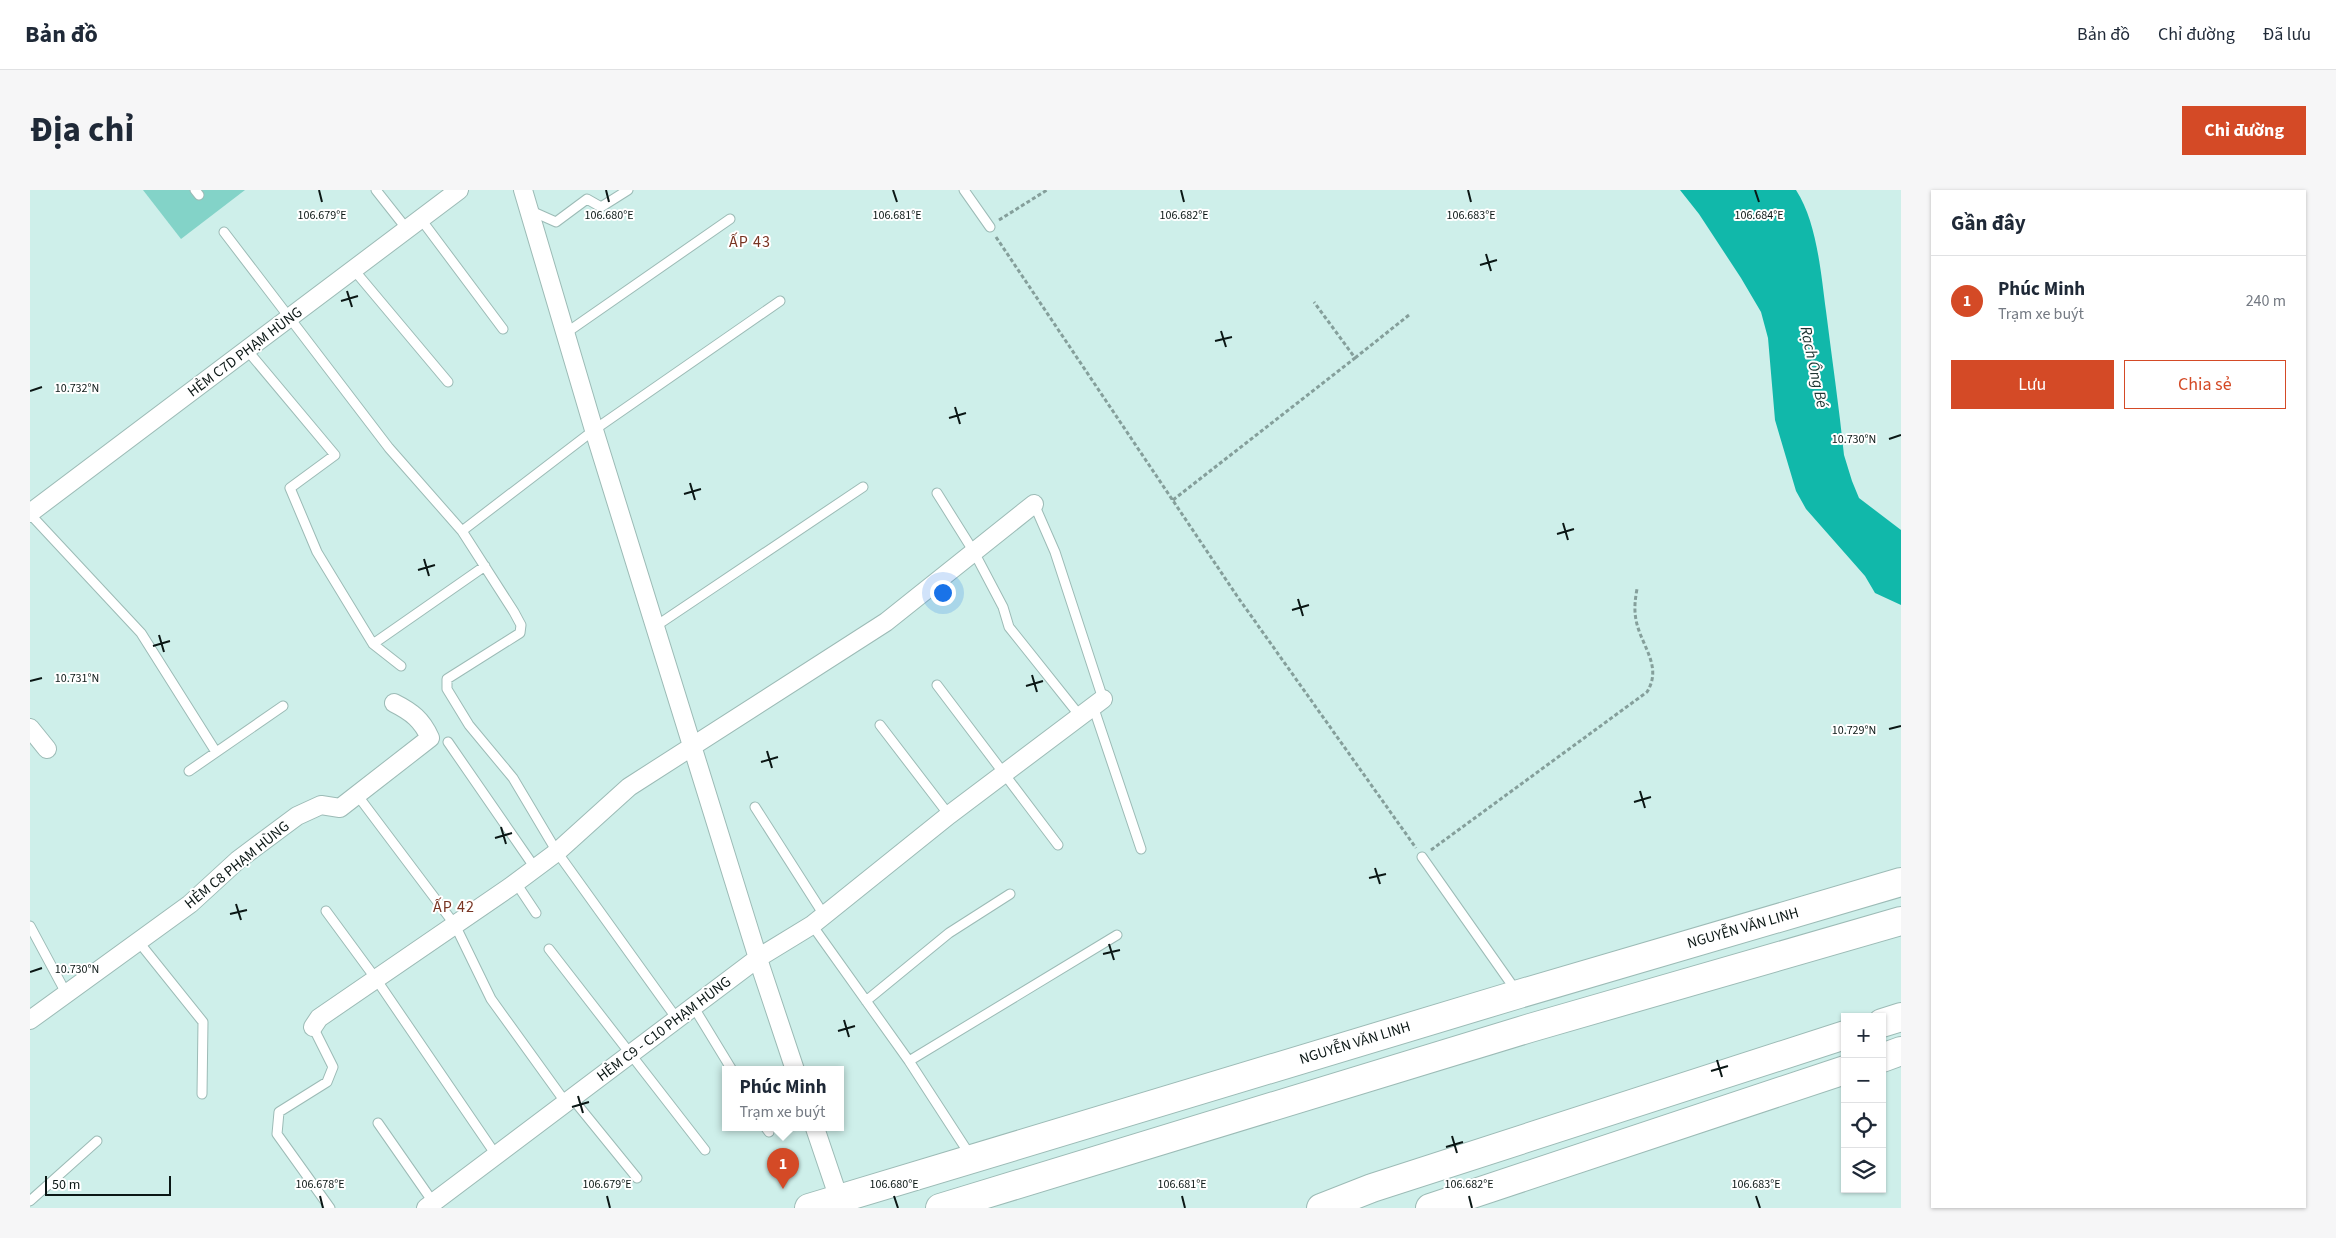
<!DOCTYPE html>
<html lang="vi">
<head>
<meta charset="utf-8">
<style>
  :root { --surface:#fff; --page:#f6f6f7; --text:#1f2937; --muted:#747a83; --line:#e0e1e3; --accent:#d44a26 }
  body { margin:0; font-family:"Source Sans 3",sans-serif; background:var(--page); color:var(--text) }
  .controls { position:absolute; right:15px; bottom:15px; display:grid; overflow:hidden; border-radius:0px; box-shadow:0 1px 4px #0004 }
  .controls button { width:45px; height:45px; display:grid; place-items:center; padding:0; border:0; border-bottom:1px solid var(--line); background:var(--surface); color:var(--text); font:25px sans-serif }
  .scale { position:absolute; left:15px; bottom:12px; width:126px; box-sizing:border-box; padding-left:5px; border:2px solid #0b1715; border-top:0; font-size:14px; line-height:18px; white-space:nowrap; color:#0b1715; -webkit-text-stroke:4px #fff; paint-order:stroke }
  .you { position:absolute; left:912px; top:402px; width:18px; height:18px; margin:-12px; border:4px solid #fff; border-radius:50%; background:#1a73e8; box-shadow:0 0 0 8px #1a73e833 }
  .badge { display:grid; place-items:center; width:32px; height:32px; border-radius:50%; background:var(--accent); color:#fff; font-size:16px; font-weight:700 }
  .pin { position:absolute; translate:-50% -41px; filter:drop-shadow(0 1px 2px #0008) }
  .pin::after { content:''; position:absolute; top:26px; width:18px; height:15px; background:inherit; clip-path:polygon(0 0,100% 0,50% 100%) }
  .popup { position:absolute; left:692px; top:876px; width:122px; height:65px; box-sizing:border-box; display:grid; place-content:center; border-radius:0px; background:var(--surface); filter:drop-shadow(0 1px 4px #0005); font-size:16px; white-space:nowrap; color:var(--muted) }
  .popup b { font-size:19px; color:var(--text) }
  .popup::after { content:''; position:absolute; left:50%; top:100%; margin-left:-10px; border:10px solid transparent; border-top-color:var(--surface) }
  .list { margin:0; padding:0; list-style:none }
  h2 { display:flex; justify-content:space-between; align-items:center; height:65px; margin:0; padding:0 20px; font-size:21px }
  h2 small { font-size:16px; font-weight:400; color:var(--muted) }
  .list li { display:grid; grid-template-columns:32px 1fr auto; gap:15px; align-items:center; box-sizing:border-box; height:90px; padding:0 20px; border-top:1px solid var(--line) }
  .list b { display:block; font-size:19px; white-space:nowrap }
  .list p { margin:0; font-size:16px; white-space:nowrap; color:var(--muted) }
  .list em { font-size:16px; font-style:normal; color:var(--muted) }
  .actions { display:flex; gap:10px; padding:15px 20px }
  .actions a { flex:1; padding:11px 0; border:1px solid var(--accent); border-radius:0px; text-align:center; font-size:18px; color:var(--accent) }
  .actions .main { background:var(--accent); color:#fff }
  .icon { flex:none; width:28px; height:28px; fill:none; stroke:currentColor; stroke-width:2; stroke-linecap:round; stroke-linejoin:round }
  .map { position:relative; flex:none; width:1871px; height:1018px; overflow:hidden; border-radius:0px }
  header { display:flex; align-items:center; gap:30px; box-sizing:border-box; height:70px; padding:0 25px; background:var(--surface); border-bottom:1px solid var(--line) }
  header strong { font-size:24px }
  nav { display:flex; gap:28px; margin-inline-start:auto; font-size:18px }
  .intro { display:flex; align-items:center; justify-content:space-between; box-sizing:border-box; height:120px; padding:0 30px }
  h1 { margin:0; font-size:35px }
  .button { padding:12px 22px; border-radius:0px; background:var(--accent); color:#fff; font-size:18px; font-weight:700 }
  main { display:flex; gap:30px; padding:0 30px }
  aside { flex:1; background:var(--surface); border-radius:0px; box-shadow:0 1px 4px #0004 }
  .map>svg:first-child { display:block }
</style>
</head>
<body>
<header>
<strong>Bản đồ</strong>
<nav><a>Bản đồ</a><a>Chỉ đường</a><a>Đã lưu</a></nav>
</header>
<div class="intro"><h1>Địa chỉ</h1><a class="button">Chỉ đường</a></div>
<main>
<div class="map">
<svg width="1871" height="1018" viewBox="0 0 1871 1018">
  <rect width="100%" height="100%" fill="#ceefea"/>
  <!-- green -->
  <path fill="#83d3c8" d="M113,0H215L151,49Z"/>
  <!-- water -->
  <path fill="#11b8aa" d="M1650,0H1766C1787,32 1791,84 1796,121C1802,169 1809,217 1814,265L1822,291L1829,308L1871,340V415L1845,403L1835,386L1776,319L1766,301L1745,230L1738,148L1731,122L1711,88L1669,24Z"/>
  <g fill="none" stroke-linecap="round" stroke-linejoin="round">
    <defs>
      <path id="lane" d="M165,0L169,5
        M346,0L376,38
        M934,0L960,37
        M499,20L526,32L557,9L571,17L598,0
        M390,28L473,139
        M194,42L359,258L432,341L484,422L491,435L490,443L417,489V499L439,535L483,588L527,662L647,829
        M324,80L418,192
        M536,143L700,29
        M217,160L305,265L260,298L287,362L343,454
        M907,303L944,362L973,417L979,437L1050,526
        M1004,314L1025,362L1073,509
        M0,324L111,443L186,562
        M432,341L564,240L750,111
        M626,436L833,297
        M371,476L343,454L455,376
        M907,495L1028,655
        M1063,516L1111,659
        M850,535L919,625
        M418,552L505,678
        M159,581L253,516
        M328,606L425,735L461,809L536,913
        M725,617L794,725
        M1392,667L1487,802
        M486,693L506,723
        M296,721L346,789L466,965
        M782,735L879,871L940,965
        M0,736L36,803
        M108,751L173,832L172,904
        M519,759L675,960
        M836,811L919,743L980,704
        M663,816L702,880
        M283,837L303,877L297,892L249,922L247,944L300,1018
        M879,871L1087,745
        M542,908L607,988
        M348,933L403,1012
        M736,938L739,942
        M0,1011L67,951"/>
      <path id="street" d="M493,0L564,240L731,778L765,880
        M0,323L429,0
        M0,538L17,559
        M0,830L160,714L208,670L267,626L291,615L310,618L400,548C392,530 382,522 364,513
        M283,837L289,828L480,697L527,662L599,597L856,432L1004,314
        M785,938L809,1009
        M396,1018L728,768L782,735L919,625L1073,509"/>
      <path id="primary" d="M1852,868L1871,861
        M779,1018L1489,804L1871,692
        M1400,1018L1815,880"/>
      <path id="highway" d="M1852,833L1871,827
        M910,1018L1500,838L1871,731
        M1291,1018L1342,998L1815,845"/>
    </defs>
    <!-- lane casing -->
    <use href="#lane" stroke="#9cbbb6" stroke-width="11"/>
    <!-- street casing -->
    <use href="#street" stroke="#9cbbb6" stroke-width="20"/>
    <!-- primary casing -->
    <use href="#primary" stroke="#9cbbb6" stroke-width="30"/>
    <!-- highway casing -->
    <use href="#highway" stroke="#9cbbb6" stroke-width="30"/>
    <!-- path -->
    <path stroke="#859f9b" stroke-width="3" stroke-dasharray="4 2.5" stroke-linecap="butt" d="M969,30L1017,0
      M966,47L1207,406L1386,658
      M1325,168L1379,125
      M1143,310L1325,168L1284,112
      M1401,660L1617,502C1633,476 1611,456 1606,430C1604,419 1605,410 1607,399"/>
    <!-- lane -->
    <use href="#lane" stroke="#fff" stroke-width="9"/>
    <!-- street -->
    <use href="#street" stroke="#fff" stroke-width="18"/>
    <!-- primary -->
    <use href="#primary" stroke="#fff" stroke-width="28"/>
    <!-- highway -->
    <use href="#highway" stroke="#fff" stroke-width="28"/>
  </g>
  <!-- ticks -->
  <path fill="none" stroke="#0b1715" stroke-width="2" d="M289,0L292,12M576,0L579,12M863,0L867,12M1151,0L1154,12M1438,0L1441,12M1725,0L1729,12M1456,64L1461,81M1450,75L1467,70M317,101L322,117M311,111L328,106M1191,141L1196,157M1185,151L1202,147M0,201L12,197M925,217L930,234M919,228L936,223M1859,249L1871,245M660,293L665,310M654,304L671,299M1533,333L1538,350M1527,344L1544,339M394,369L399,386M388,380L405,375M1268,409L1273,426M1262,420L1279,415M129,445L134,462M123,456L140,451M1002,485L1007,502M0,491L12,488M996,496L1013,491M1859,539L1871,536M737,561L742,578M731,572L748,567M1610,601L1615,618M1604,612L1621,607M471,637L476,654M465,648L482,643M1345,678L1350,694M1339,688L1356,684M206,714L211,730M200,724L217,720M1079,754L1084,770M1073,764L1090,760M0,782L12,778M814,830L819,847M808,841L825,836M1687,870L1692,887M1681,881L1698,876M548,906L553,923M542,917L559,912M1422,946L1427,963M1416,957L1433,952M290,1006L293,1018M577,1006L580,1018M864,1006L868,1018M1152,1006L1155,1018M1439,1006L1442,1018M1726,1006L1730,1018"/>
  <g text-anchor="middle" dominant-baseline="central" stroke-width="4" stroke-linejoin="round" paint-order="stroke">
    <!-- street labels -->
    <g font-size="15" fill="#0b1715" stroke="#fff">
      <text transform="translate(215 162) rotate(-37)">HẺM C7D PHẠM HÙNG</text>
      <text transform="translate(207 675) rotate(-39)">HẺM C8 PHẠM HÙNG</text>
      <text transform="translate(1713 738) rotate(-16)">NGUYỄN VĂN LINH</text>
      <text transform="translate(634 839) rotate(-37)">HẺM C9 - C10 PHẠM HÙNG</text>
      <text transform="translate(1325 853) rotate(-17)">NGUYỄN VĂN LINH</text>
    </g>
    <!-- neighbourhood labels -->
    <g font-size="16" letter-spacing="1" fill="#783422" stroke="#fff">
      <text x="720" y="52">ẤP 43</text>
      <text x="424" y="717">ẤP 42</text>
    </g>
    <!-- water labels -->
    <g font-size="16" font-style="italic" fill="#1c3431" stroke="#fff">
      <text transform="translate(1784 177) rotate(78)">Rạch Ông Bé</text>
    </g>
  </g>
  <g font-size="12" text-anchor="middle" fill="#0b1715" stroke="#fff" stroke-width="4" stroke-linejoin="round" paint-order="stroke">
    <text x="292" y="29">106.679°E</text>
    <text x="579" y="29">106.680°E</text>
    <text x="867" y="29">106.681°E</text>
    <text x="1154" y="29">106.682°E</text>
    <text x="1441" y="29">106.683°E</text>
    <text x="1729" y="29">106.684°E</text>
    <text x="47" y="202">10.732°N</text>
    <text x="1824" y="253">10.730°N</text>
    <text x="47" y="492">10.731°N</text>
    <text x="1824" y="544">10.729°N</text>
    <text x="47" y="783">10.730°N</text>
    <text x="290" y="998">106.678°E</text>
    <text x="577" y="998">106.679°E</text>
    <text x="864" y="998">106.680°E</text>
    <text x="1152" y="998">106.681°E</text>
    <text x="1439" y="998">106.682°E</text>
    <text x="1726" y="998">106.683°E</text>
  </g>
</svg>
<div class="controls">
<button>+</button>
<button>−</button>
<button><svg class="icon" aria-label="locate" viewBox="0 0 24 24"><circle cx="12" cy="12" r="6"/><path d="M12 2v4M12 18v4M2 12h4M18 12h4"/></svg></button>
<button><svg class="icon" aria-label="layers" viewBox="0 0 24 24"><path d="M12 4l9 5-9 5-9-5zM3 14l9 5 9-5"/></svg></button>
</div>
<div class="scale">50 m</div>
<div class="you"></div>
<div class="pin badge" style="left:753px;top:999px">1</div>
<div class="popup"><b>Phúc Minh</b>Trạm xe buýt</div>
</div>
<aside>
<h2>Gần đây<small></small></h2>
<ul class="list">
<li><span class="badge">1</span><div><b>Phúc Minh</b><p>Trạm xe buýt</p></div><em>240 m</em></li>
</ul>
<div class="actions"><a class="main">Lưu</a><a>Chia sẻ</a></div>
</aside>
</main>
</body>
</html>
